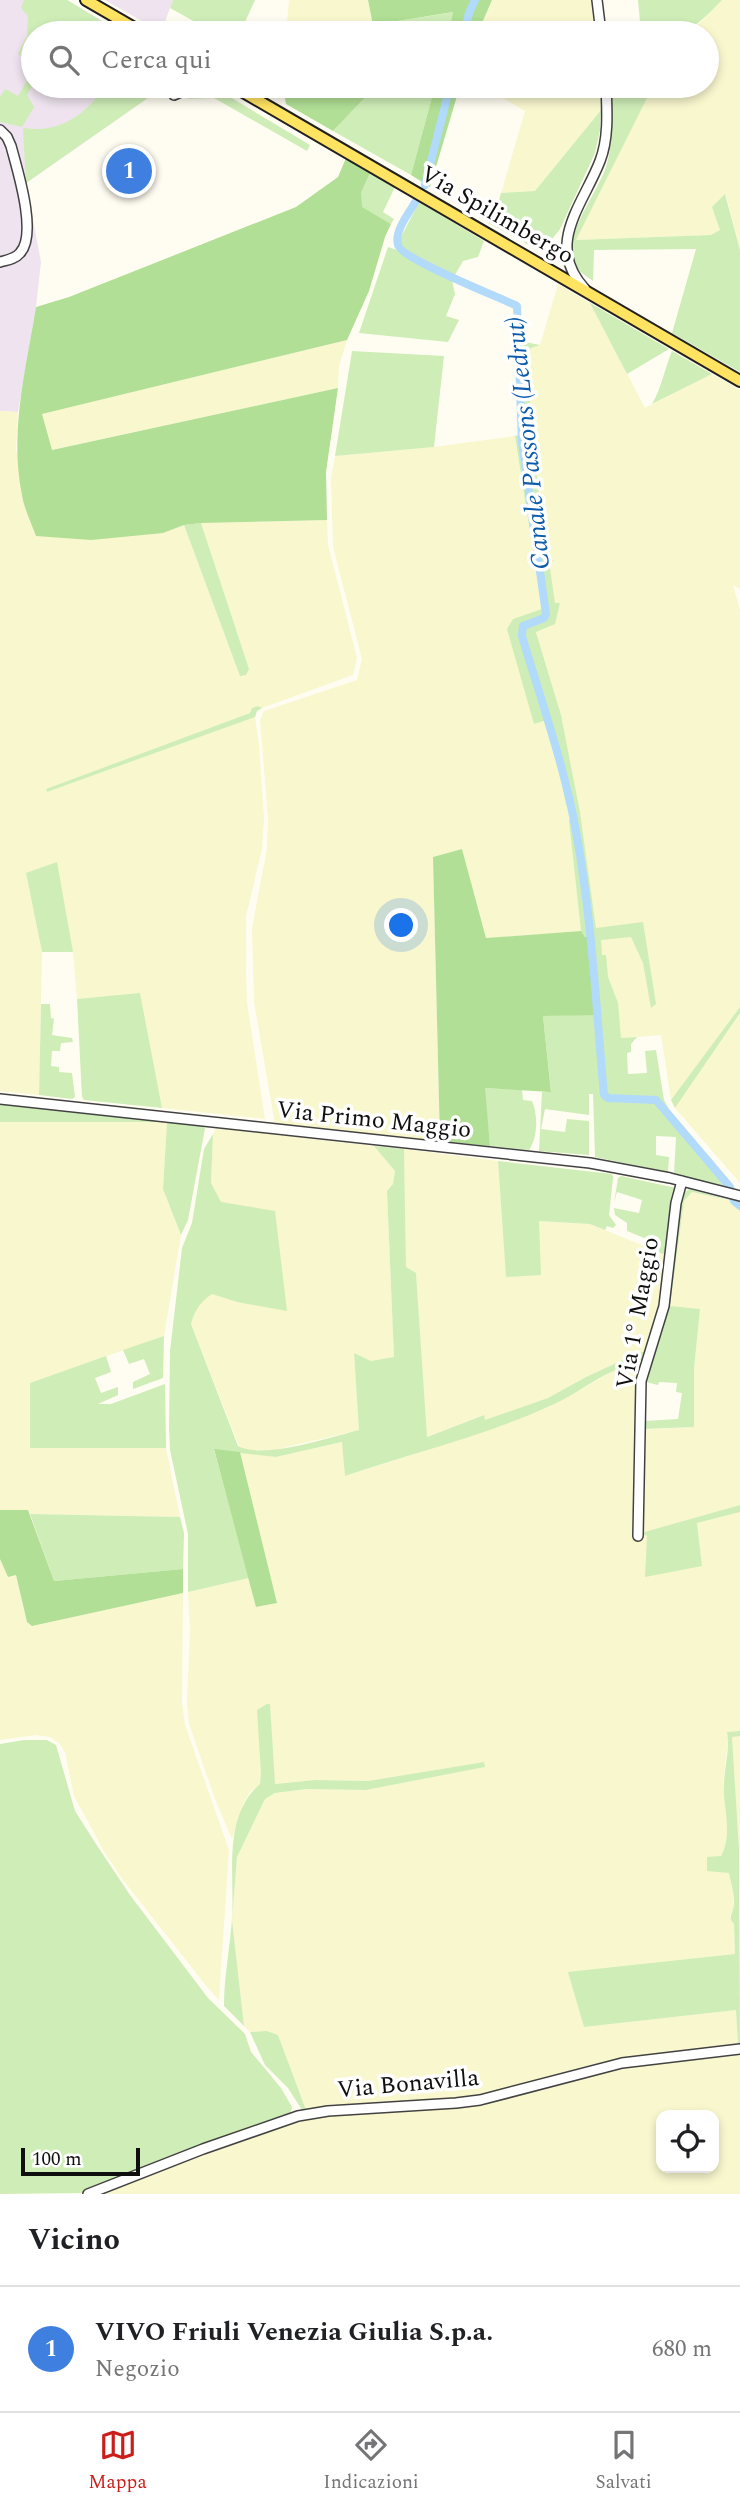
<!DOCTYPE html>
<html lang="it">
<head>
<meta charset="utf-8">
<style>
  :root { --surface:#fff; --page:#f6f6f6; --text:#202124; --muted:#757577; --line:#e0e0e0; --accent:#cb1e1b }
  body { margin:0; font-family:Spectral,serif; background:var(--page); color:var(--text) }
  .controls { position:absolute; right:21px; bottom:21px; display:grid; overflow:hidden; border-radius:14px; box-shadow:0 4px 10px #0003 }
  .controls button { width:63px; height:63px; display:grid; place-items:center; padding:0; border:0; border-bottom:2px solid var(--line); background:var(--surface); color:var(--text); font:35px sans-serif }
  .scale { position:absolute; left:21px; bottom:18px; width:119px; box-sizing:border-box; padding-left:7px; border:4px solid #0f0f0f; border-top:0; font-size:19px; line-height:24px; white-space:nowrap; color:#0f0f0f; -webkit-text-stroke:5px #fff; paint-order:stroke }
  .you { position:absolute; left:402px; top:926px; width:24px; height:24px; margin:-18px; border:5px solid #fff; border-radius:50%; background:#1a73e8; box-shadow:0 0 0 10px #1a73e833 }
  .badge { display:grid; place-items:center; width:46px; height:46px; border-radius:50%; background:var(--accent); color:#fff; font-size:23px; font-weight:700 }
  .pin { position:absolute; translate:-50% -50%; border:4px solid #fff; box-shadow:0 2px 7px #0006 }
  .list { margin:0; padding:0; list-style:none }
  h2 { display:flex; justify-content:space-between; align-items:center; height:91px; margin:0; padding:0 28px; font-size:30px }
  h2 small { font-size:23px; font-weight:400; color:var(--muted) }
  .list li { display:grid; grid-template-columns:46px 1fr auto; gap:21px; align-items:center; box-sizing:border-box; height:126px; padding:0 28px; border-top:2px solid var(--line) }
  .list b { display:block; font-size:26px; white-space:nowrap }
  .list p { margin:0; font-size:23px; white-space:nowrap; color:var(--muted) }
  .list em { font-size:23px; font-style:normal; color:var(--muted) }
  .icon { flex:none; width:38px; height:38px; fill:none; stroke:currentColor; stroke-width:2; stroke-linecap:round; stroke-linejoin:round }
  .map { position:relative; flex:none; width:740px; height:2194px; overflow:hidden }
  .search { position:absolute; background:var(--surface); box-shadow:0 4px 10px #0003; left:21px; right:21px; top:21px; height:77px; display:flex; align-items:center; gap:18px; box-sizing:border-box; padding:0 24px; border-radius:38px; color:var(--muted); font-size:26px }
  .sheet { height:217px; background:var(--surface) }
  nav { display:flex; justify-content:space-around; align-items:center; box-sizing:border-box; height:98px; border-top:2px solid var(--line); background:var(--surface); font-size:19px; color:var(--muted) }
  nav a { display:grid; justify-items:center; gap:4px }
  nav .on { color:var(--accent) }
  .map>svg:first-child { display:block }
</style>
</head>
<body>
<div class="map">
<svg width="740" height="2194" viewBox="0 0 740 2194">
  <rect width="100%" height="100%" fill="#fffdf1"/>
  <!-- industrial -->
  <path fill="#eee3ee" d="M0,0H67L123,33H33V86H165L26,183L41,262L36,307L18,412L0,411Z
    M105,0H173L161,32Z"/>
  <!-- farmland -->
  <path fill="#f8f7ce" fill-rule="evenodd" d="M289,0H368L375,33H286Z
    M492,0H591L595,33H482V23Z
    M722,0H740V250L726,195L720,231L711,235L575,240L653,86H707V33H681L697,26Z
    M485,86H600L601,110L535,191L501,193L525,111L486,88Z
    M558,284L590,303L645,408L712,374L740,390V589L733,585L740,610V1007L671,1100L661,1035L602,1040L593,937L596,928L580,812L561,715L536,631L545,629L560,603L555,604L532,443L528,353L531,348L540,345Z
    M347,340L339,366L338,388L51,450L42,414Z
    M0,411L18,412L16,452L163,533L184,525L240,676L249,669L201,523L327,520L328,545L357,658L353,675L262,708L258,706L252,709L250,713L46,789L47,792L255,717L259,745L264,818L262,849L246,916V974L247,1003L265,1119L162,1108L140,994L77,999L73,952L26,873L42,952L39,1095L0,1091Z
    M515,436L542,610L513,619L534,724L544,721L562,782L566,805L573,808L569,821L581,931L486,938L462,849L433,857L440,1141L275,1124L254,1002L252,928L267,849L268,818L260,720L264,711L357,680L362,659L333,547L331,478L335,456L434,447Z
    M740,1013V1183L675,1108Z
    M0,1122H167L163,1189L181,1235L164,1336L30,1383V1447L166,1448L180,1517L30,1514L28,1510H0Z
    M216,1128L374,1146L395,1171L393,1184L387,1192L394,1357L371,1361L354,1353L359,1430L270,1451L245,1450L239,1446L191,1324L193,1314L205,1298L212,1294L237,1302L221,1203L211,1183L213,1134Z
    M404,1149L498,1161L506,1276L539,1221L590,1224L666,1255L661,1305L646,1352H640L586,1377L548,1398L484,1421L483,1415L426,1437L416,1273L406,1267Z
    M692,1192L729,1200L740,1209V1505L642,1533L702,1566L697,1523L740,1512V1731L727,1732L728,1740L723,1784L727,1813V1840L721,1856L707,1870L729,1873L733,1893V1909L730,1915L731,1920L734,1924L735,1954L569,1973L584,2027L736,2010L738,2045L621,2059L582,2067L477,2096L306,2110L278,2035L267,2031L250,2032L244,2026L232,1920L237,1857L265,1799L275,1793L307,1789L366,1790L485,1767L484,1762L368,1781L315,1780L274,1784L270,1705L260,1784L250,1792L243,1804L232,1839L215,1799L189,1724L187,1702L190,1631L188,1592L249,1578L257,1607L277,1603L240,1452L277,1457L343,1442L345,1476L431,1449L551,1406L624,1365L642,1364L636,1380L637,1430L694,1427V1369L700,1309L670,1307L684,1201Z
    M0,1559L8,1577L16,1575L27,1622L32,1626L183,1593L182,1703L185,1725L229,1850L219,2000L207,1987L123,1880L105,1853L74,1796L65,1752L59,1743L50,1737L36,1735L0,1740Z
    M732,1736H740V1921L739,1848Z
    M740,2052V2194H97L203,2152L306,2119L329,2114L457,2107L623,2066ZM661,2115H714V2168H661Z"/>
  <!-- green -->
  <path fill="#cfedb7" d="M24,0H67L113,28L115,33H104L90,26L70,23L63,33H33V62L18,54L27,36L28,16L21,8Z
    M173,0H255L240,33H215L170,8Z
    M638,0H722C689,34 689,33 641,33Z
    M454,12L449,33H375L373,25Z
    M33,70V84L27,95L34,107L22,127L0,122V97L5,89L18,96Z
    M104,86H165L26,183L23,128C58,134 87,115 104,86Z
    M376,86H435L411,175L333,131Z
    M611,86H653L576,240L711,235L720,230L712,207L725,194L740,250V372L672,333L696,249L594,250L593,281C588,277 580,273 576,267C558,240 598,193 606,167C614,142 612,111 611,86Z
    M220,91L310,145L307,151L214,98L186,99Z
    M601,110L600,130L595,153L560,229L549,243L540,247L531,246L488,223L493,221L501,193L535,191Z
    M370,173L395,187L383,212L394,219L391,224L361,207V193Z
    M419,202L484,241L478,257L463,261L452,280L455,294L446,316L459,320L448,342L359,333L388,247L397,250L401,246L400,239Z
    M590,303L669,349L627,374Z
    M515,340L540,345L531,348L528,353L532,443L555,603H560L555,624L536,632L561,715L580,812L596,928L643,922L656,1004L651,1008L643,963L631,937L601,940L602,955H606L608,977L618,1003L621,1038L637,1037L631,1044V1052L627,1053L628,1074L647,1073L645,1051L656,1050L664,1100L669,1109L733,1185L734,1190L674,1173L676,1137L656,1136V1155L669,1157L668,1172L595,1157L593,1094H589V1115L545,1109L541,1129L565,1132L567,1119L589,1121V1155L539,1151L542,1092L551,1091L543,1016L600,1014L593,937H585L581,931L569,821L573,809L566,805L562,782L544,721L534,724L507,629L513,619L542,609L515,436L518,435Z
    M352,351L444,356L434,447L335,456Z
    M672,351L712,374L652,404C662,387 664,370 672,351Z
    M201,523L249,669L246,675L240,676L184,525Z
    M258,706L262,708L257,711L255,717L47,792L46,789L250,713L252,708Z
    M57,862L73,952H42L26,873Z
    M140,993L162,1108L84,1100L82,1097L77,999Z
    M41,1004H50L51,1018L54,1019L52,1035L72,1038L73,1042L61,1043L60,1051H52L51,1066L59,1067V1072L72,1073L75,1097L72,1099L39,1095Z
    M740,1007V1013L675,1108L671,1100Z
    M484,1088L522,1090L523,1100L532,1101C538,1115 538,1137 529,1150L490,1146Z
    M0,1104L202,1126L205,1128L188,1220L181,1235L163,1189L167,1122H0Z
    M213,1134L211,1183L221,1202L275,1211L287,1311L237,1302L212,1294C201,1301 194,1311 191,1324L238,1446C264,1460 330,1437 359,1430L354,1353L371,1361L394,1357L387,1191L393,1184L395,1171L374,1146L404,1149L406,1267L416,1273L427,1437L484,1415L485,1420L548,1398L586,1377L640,1352H646L642,1364C607,1366 581,1393 550,1406C484,1436 413,1453 345,1476L342,1442L276,1457L214,1450L249,1578L188,1592V1534L170,1450L169,1428L170,1351L182,1248L192,1223L204,1149Z
    M498,1161L612,1174L613,1177L609,1215L616,1225L613,1228L607,1226L605,1230L590,1224L539,1221L541,1275L506,1277Z
    M621,1176L676,1188L666,1255L647,1248L649,1240L627,1231V1223L615,1215L614,1208L639,1213L642,1200L617,1192L614,1203L618,1178Z
    M689,1189L740,1203V1209L729,1200L692,1192L684,1201L670,1306L700,1309L694,1369V1427L644,1429V1421L678,1419L682,1393L676,1392L677,1383L659,1382L658,1385L646,1382L666,1306L679,1201L682,1194Z
    M164,1336L163,1378L133,1389V1382L150,1374L144,1359L129,1364L123,1350Z
    M106,1356L111,1372L95,1378L101,1393L118,1387V1395L98,1404H111L165,1384L166,1448H30V1383Z
    M740,1505V1512L697,1523L702,1566L645,1577L647,1536L641,1533Z
    M30,1514L180,1517L184,1533L183,1569L54,1581Z
    M267,1704H270L275,1784L315,1780L368,1781L484,1762L485,1767L366,1790L307,1789L275,1793L265,1799L237,1857L232,1920L244,2026L224,2006C224,1976 230,1948 232,1919C235,1874 222,1817 260,1784L261,1773L257,1710Z
    M740,1731V1736L732,1737L739,1848L740,2045H738L736,2010L584,2027L568,1972L735,1954L734,1924L731,1920C730,1916 732,1913 733,1909C736,1898 731,1884 729,1873L707,1871V1857L721,1856C734,1831 722,1807 724,1781C725,1765 730,1748 727,1732Z
    M24,1740H47L56,1745L75,1811L96,1844L130,1895L208,1998L245,2034L251,2052L281,2088L292,2107L290,2116L81,2193L0,2194V1744Z
    M267,2031L278,2035L306,2110H302L288,2088L265,2065L250,2032Z"/>
  <!-- forest -->
  <path fill="#b1df95" d="M368,0H492L482,23V33H449L453,12L373,25Z
    M345,86H376L333,131L286,104L284,93Z
    M435,86H460L430,187L411,175Z
    M346,158L370,173L361,193L362,207L391,224L385,237L369,291L347,340L42,414L52,450L338,388L326,472L327,520L201,523L184,525L163,533L91,540L36,536C31,522 24,508 22,495C9,432 26,369 36,307L69,297L296,207L338,177Z
    M462,849L486,938L581,931L585,937H593L600,1015L543,1016L551,1092L485,1088L490,1146L440,1141L433,857Z
    M214,1449L240,1452L277,1603L256,1607Z
    M0,1510H28L54,1581L183,1569V1593L32,1626L27,1622L16,1575L8,1577L0,1559Z"/>
  <g fill="none" stroke-linecap="round" stroke-linejoin="round">
    <!-- canal -->
    <path stroke="#b1dafb" stroke-width="8" d="M464,33L469,13L475,0
      M425,185L450,86
      M416,201C409,213 394,231 398,245C401,259 499,297 517,306L522,442L546,614L544,618L523,626L522,636C541,700 564,765 576,831C592,919 596,1007 604,1095L608,1098L656,1100L730,1187L734,1201L740,1206"/>
    <defs>
      <path id="minor" d="M597,0L601,33
        M174,95L183,91L213,86
        M0,130L7,137L11,146C17,169 38,234 20,253C15,259 7,260 0,262
        M585,289C544,245 583,205 600,161C609,138 607,110 606,86
        M0,1099L590,1163L670,1178L740,1196
        M638,1536L641,1381L664,1306L676,1203L682,1181
        M88,2194L203,2149L298,2116L328,2111L456,2103L480,2100L622,2063L740,2049"/>
      <path id="major" d="M86,0L143,33
        M233,86L740,381"/>
    </defs>
    <!-- minor casing -->
    <use href="#minor" stroke="#424242" stroke-width="12"/>
    <!-- major casing -->
    <use href="#major" stroke="#202020" stroke-width="14"/>
    <!-- minor -->
    <use href="#minor" stroke="#fff" stroke-width="9"/>
    <!-- major -->
    <use href="#major" stroke="#ffe361" stroke-width="10"/>
  </g>
  <g text-anchor="middle" dominant-baseline="central" stroke-width="7" stroke-linejoin="round" paint-order="stroke">
    <!-- street labels -->
    <g font-size="24" fill="#0f0f0f" stroke="#fff">
      <text transform="translate(497 215) rotate(30)">Via Spilimbergo</text>
      <text transform="translate(374 1120) rotate(6)">Via Primo Maggio</text>
      <text transform="translate(638 1313) rotate(-80)">Via 1° Maggio</text>
      <text transform="translate(408 2084) rotate(-5)">Via Bonavilla</text>
    </g>
    <!-- water labels -->
    <g font-size="26" font-style="italic" fill="#0d5cac" stroke="#fff">
      <text transform="translate(528 443) rotate(-96)">Canale Passons (Ledrut)</text>
    </g>
  </g>
</svg>
<div class="controls">
<button><svg class="icon" aria-label="locate" viewBox="0 0 24 24"><circle cx="12" cy="12" r="6"/><path d="M12 2v4M12 18v4M2 12h4M18 12h4"/></svg></button>
</div>
<div class="scale">100 m</div>
<div class="you"></div>
<div class="pin badge" style="left:129px;top:171px;background:#3f7fe0">1</div>
<div class="search"><svg class="icon" aria-label="search" viewBox="0 0 24 24"><circle cx="10" cy="10" r="6"/><path d="M15 15l6 6"/></svg>Cerca qui</div>
</div>
<section class="sheet">
<h2>Vicino<small></small></h2>
<ul class="list">
<li><span class="badge" style="background:#3f7fe0">1</span><div><b>VIVO Friuli Venezia Giulia S.p.a.</b><p>Negozio</p></div><em>680 m</em></li>
</ul>
</section>
<nav>
<a class="on"><svg class="icon" aria-label="map" viewBox="0 0 24 24"><path d="M3 6l6-2 6 2 6-2v14l-6 2-6-2-6 2zM9 4v14M15 6v14"/></svg>Mappa</a>
<a><svg class="icon" aria-label="directions" viewBox="0 0 24 24"><path d="M12 3l9 9-9 9-9-9zM9 14v-3h6M13 9l2 2-2 2"/></svg>Indicazioni</a>
<a><svg class="icon" aria-label="saved" viewBox="0 0 24 24"><path d="M7 4h10v16l-5-4-5 4z"/></svg>Salvati</a>
</nav>
</body>
</html>
